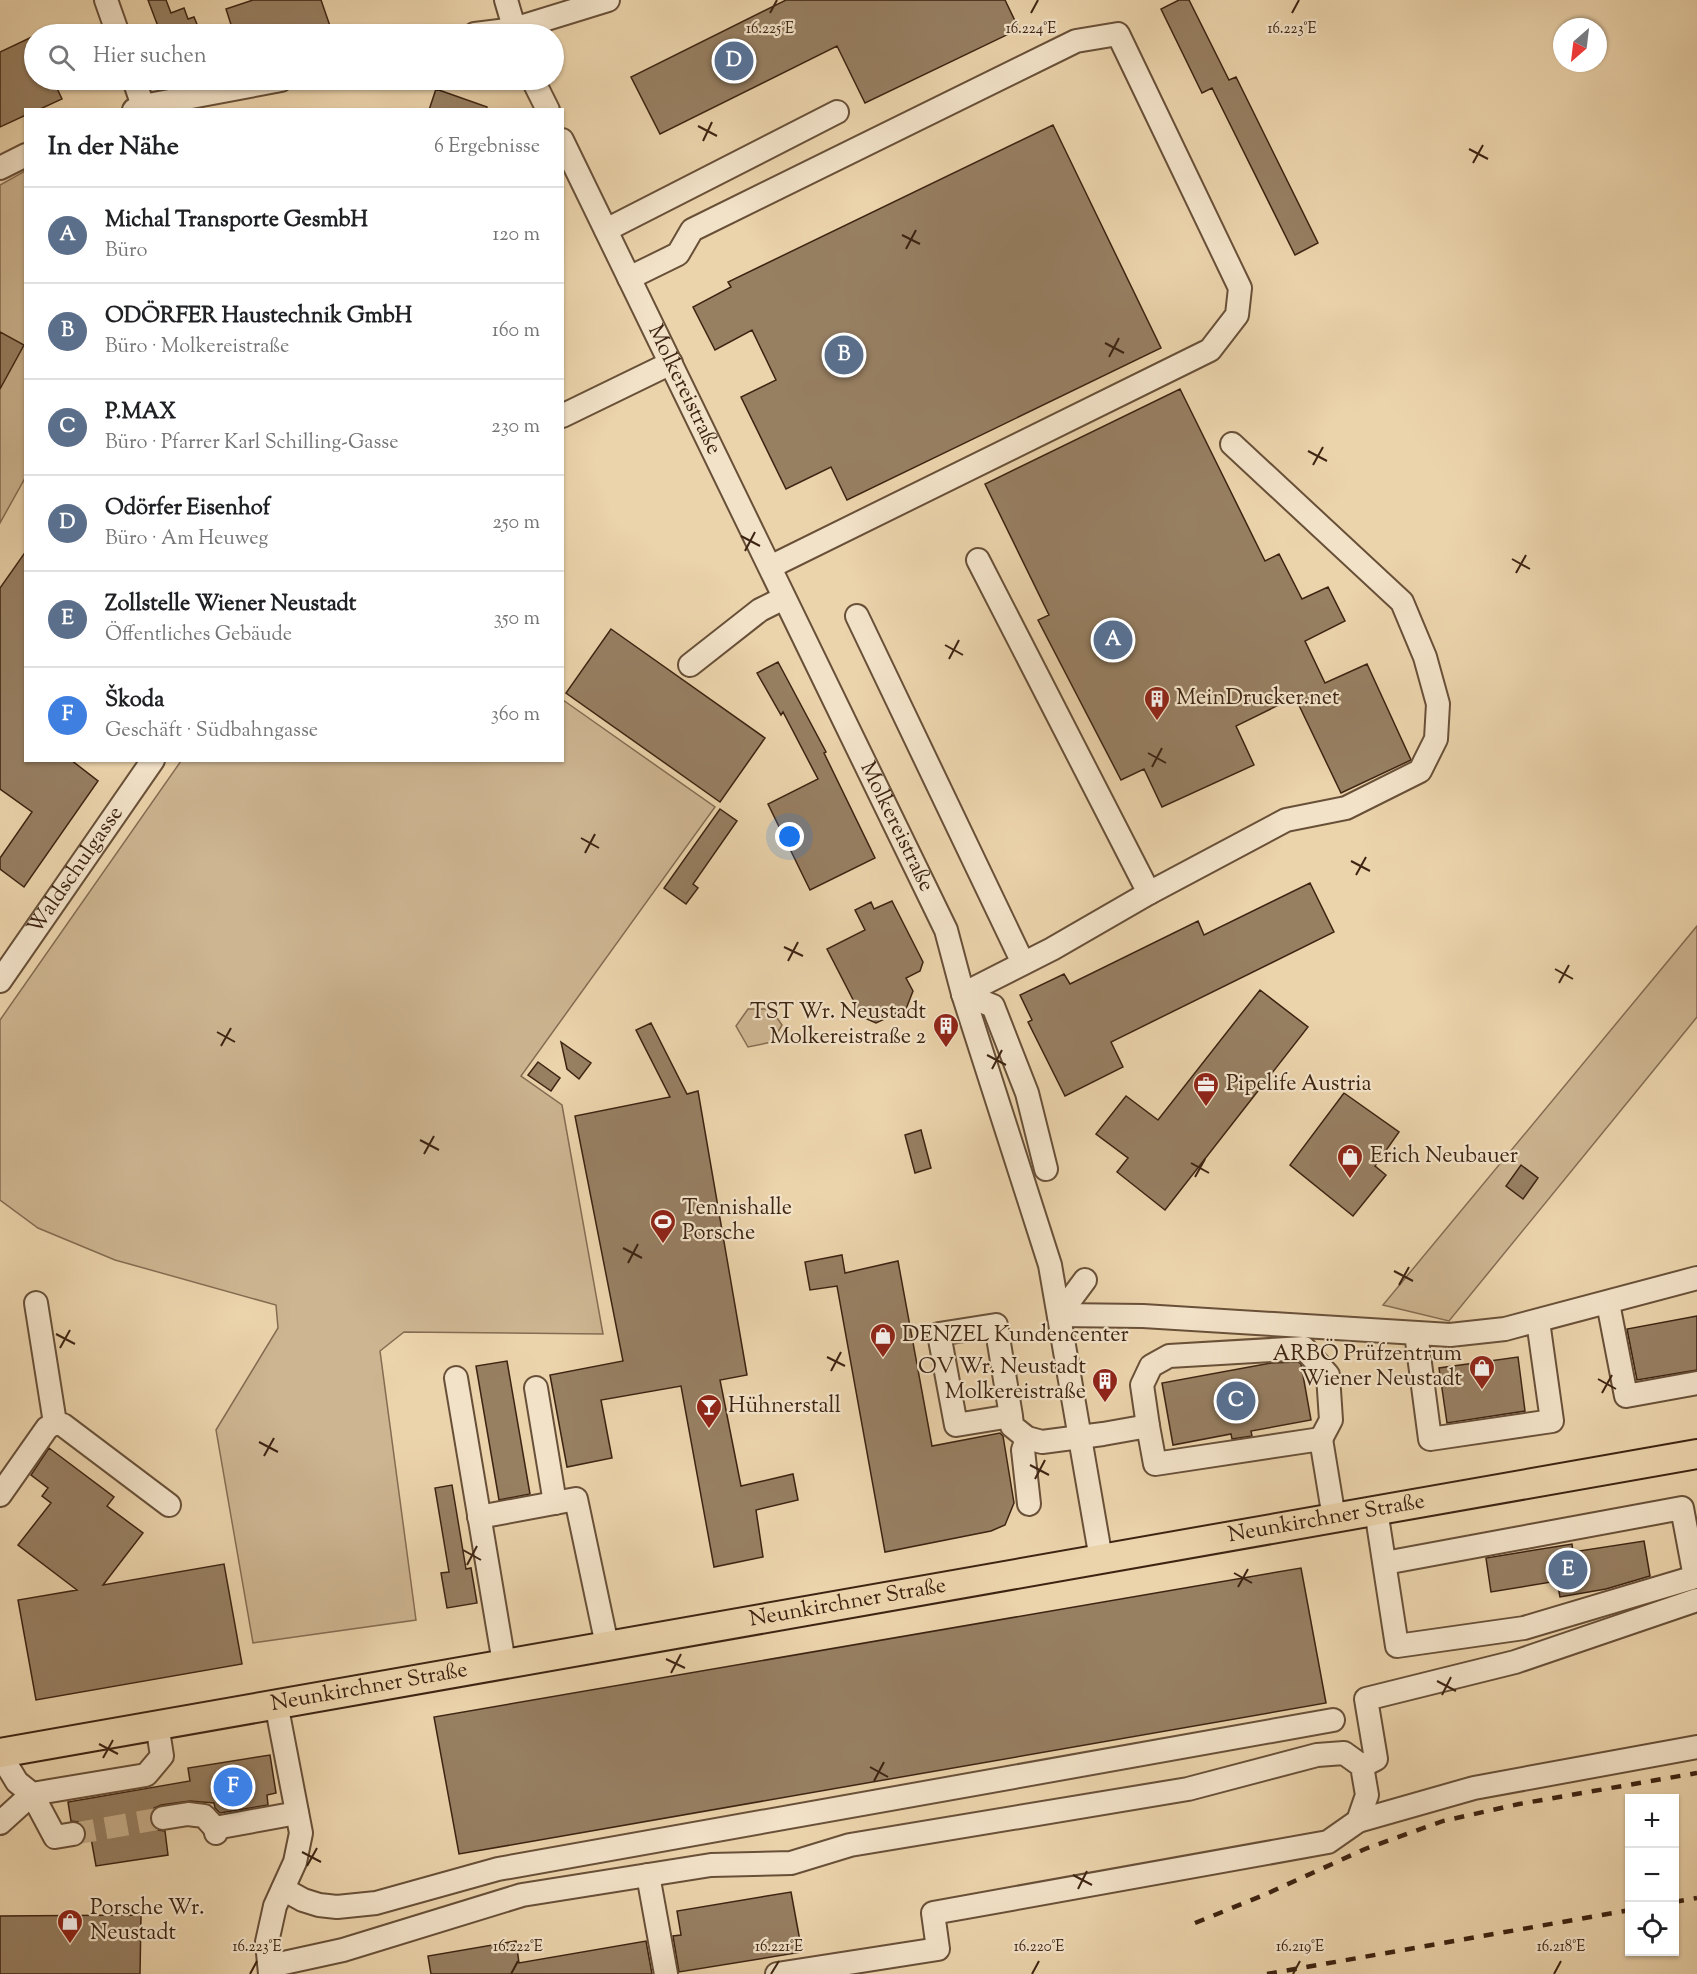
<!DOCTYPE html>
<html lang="de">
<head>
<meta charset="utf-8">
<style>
  :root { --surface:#fff; --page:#f6f6f6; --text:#202124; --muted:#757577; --line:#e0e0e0; --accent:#7c3aed }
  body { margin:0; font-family:"Sorts Mill Goudy",serif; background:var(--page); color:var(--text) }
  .controls { position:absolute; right:18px; bottom:18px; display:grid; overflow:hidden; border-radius:0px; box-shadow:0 2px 4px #0004 }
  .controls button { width:54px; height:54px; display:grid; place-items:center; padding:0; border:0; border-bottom:2px solid var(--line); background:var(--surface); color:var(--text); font:30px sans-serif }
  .compass { position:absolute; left:1553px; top:18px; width:54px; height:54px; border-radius:50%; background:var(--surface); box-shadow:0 2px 4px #0004; rotate:208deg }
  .you { position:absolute; left:790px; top:837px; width:21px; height:21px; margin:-15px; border:4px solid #fff; border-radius:50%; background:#1a73e8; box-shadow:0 0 0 9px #1a73e833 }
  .badge { display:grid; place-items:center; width:39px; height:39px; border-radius:50%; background:var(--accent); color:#fff; font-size:20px; font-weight:700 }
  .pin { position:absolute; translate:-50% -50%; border:3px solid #fff; box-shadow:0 2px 6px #0006 }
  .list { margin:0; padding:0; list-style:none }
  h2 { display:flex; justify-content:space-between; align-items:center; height:78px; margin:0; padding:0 24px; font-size:26px }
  h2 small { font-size:20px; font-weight:400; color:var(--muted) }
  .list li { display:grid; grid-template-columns:39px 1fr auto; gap:18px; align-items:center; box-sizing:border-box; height:96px; padding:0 24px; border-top:2px solid var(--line) }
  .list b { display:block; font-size:22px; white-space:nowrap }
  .list p { margin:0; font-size:20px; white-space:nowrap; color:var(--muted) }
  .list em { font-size:20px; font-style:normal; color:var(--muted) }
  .icon { flex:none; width:33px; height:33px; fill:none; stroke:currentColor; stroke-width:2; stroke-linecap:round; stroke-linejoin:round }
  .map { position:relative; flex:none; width:1697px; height:1974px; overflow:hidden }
  .search { position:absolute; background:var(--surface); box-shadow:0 2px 4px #0004; left:24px; top:24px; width:540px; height:66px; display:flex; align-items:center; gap:15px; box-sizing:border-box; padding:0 21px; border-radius:33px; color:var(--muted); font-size:22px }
  .panel { position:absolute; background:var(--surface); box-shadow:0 2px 4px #0004; left:24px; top:108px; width:540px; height:654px; border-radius:0px }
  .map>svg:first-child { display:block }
</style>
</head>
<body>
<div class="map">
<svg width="1697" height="1974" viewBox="0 0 1697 1974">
  <rect width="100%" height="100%" fill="#ebd3ab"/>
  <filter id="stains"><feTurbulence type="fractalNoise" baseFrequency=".00333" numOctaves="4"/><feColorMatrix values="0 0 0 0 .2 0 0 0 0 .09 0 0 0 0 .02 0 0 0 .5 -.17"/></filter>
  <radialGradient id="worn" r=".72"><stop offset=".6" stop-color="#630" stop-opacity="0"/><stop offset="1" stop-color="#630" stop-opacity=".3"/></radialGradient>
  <!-- green -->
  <path fill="#cdb591" stroke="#856c52" stroke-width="1.5" d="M25,171V478L0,523V185Z
    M563,700L715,807L521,1076L562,1105L603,1334L404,1332L380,1351L416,1620L253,1643L216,1430L278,1328L276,1305L115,1260L38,1228L0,1200V1020L181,761L562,760Z
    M1697,926V1017L1449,1321L1383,1305Z
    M748,1009H771L782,1025L772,1042L748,1047L736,1026Z"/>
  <!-- building -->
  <path fill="#977f62" stroke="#3d2412" stroke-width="1.5" d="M148,0H166L171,13L184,8L188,19L194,17L201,34H150V32L159,29Z
    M253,0H321L330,26L307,34H234L226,9Z
    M786,0H1005L1019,29L865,103L837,46L660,134L631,77Z
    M1179,0H1189L1229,80L1236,77L1318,243L1295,255L1212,88L1202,93L1161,9Z
    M34,36V80H53L62,99L38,110H26V115L0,127V52Z
    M436,89L487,107L486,110H429Z
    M1053,125L1161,348L847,500L831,467L786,489L741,397L776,380L752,330L715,350L693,307L731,287L728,282Z
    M0,332L24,345L0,389Z
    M1180,389L1265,561L1279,554L1302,599L1328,587L1345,621L1305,641L1325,683L1367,664L1411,760L1341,793L1295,697L1236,726L1254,765L1162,807L1144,769L1121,780L1038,620L1049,615L985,484Z
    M26,551V760H71L98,781L24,887L0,869V858L32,812L0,789V588Z
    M611,629L765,738L720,802L566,693Z
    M778,662L826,752L824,753L875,858L810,890L768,804L818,779L783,712L781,715L757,673Z
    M720,809L737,821L693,884L698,888L686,904L664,888Z
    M1310,883L1334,932L1111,1042L1123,1067L1065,1096L1028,1022L1032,1020L1020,995L1064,974L1070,984L1198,921L1204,935Z
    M892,901L923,962L920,971L906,978L913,991L906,1009L876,1023L862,1017L827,949L865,930L855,910L871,902L874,909Z
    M1260,990L1308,1027L1165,1210L1117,1172L1128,1158L1096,1134L1126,1096L1158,1120Z
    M651,1023L687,1094L698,1091L747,1375L720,1380L741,1486L793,1474L798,1500L756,1510L763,1557L714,1567L681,1386L601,1400L612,1458L567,1467L550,1375L623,1361L575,1116L670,1097L636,1030Z
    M561,1042L591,1063L579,1079L567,1069Z
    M538,1062L560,1078L551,1091L528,1075Z
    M1344,1093L1399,1132L1375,1166L1386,1175L1353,1216L1290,1165Z
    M921,1130L931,1168L915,1173L905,1135Z
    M1521,1165L1538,1178L1523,1199L1506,1186Z
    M842,1255L845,1273L898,1261L932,1446L1000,1433L1003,1436L1014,1503L1005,1525L991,1531L885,1552L837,1286L810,1290L805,1262Z
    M1697,1316V1370L1637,1380L1627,1329Z
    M1518,1357L1525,1411L1447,1423L1439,1368Z
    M507,1361L530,1494L499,1500L476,1366Z
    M1298,1362L1301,1364L1311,1420L1251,1431L1252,1436L1232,1439L1231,1434L1173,1445L1162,1383L1271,1363Z
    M49,1448L114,1497L107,1506L143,1533L103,1585L224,1564L242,1664L36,1700L18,1600L77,1590L18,1545L51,1503L42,1496L48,1488L31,1475Z
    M452,1485L466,1569L471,1568L477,1603L447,1608L441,1573L449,1572L435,1488Z
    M1644,1541L1650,1576L1606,1589L1560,1597L1557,1581L1491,1592L1486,1558L1572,1544L1573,1552Z
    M1301,1568L1326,1703L459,1854L434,1717Z
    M270,1755L276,1793L267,1795L268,1805L220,1813L215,1808L214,1803L190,1801L161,1805L154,1808L150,1814V1821L158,1830L165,1831L168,1855L96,1866L91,1838L86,1839V1832L84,1826L78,1822L71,1821L68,1802L190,1781L188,1768Z
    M791,1892L802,1952L679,1972L673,1936L681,1935L677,1911Z
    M141,1915L140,1974H0V1916Z
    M516,1941L519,1963L646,1941L652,1974H431L428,1956Z"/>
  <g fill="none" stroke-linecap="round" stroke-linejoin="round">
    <!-- minor-tunnel -->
    <path stroke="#c8b08c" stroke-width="22" stroke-dasharray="22 11" stroke-linecap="butt" d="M73,1834L163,1818"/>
    <defs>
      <g id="minor">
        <path d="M106,0L118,34"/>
        <path d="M506,0L516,34"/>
        <path d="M475,34L514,29L608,0"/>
        <path d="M134,80L143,106"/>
        <path d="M533,80L548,110"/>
        <path d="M134,110L143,106L281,80"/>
        <path id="s1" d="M562,140L946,930L963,994L1050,1265L1101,1559"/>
        <path d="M0,168L26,155"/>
        <path d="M606,230L837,112"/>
        <path d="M629,278L678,254L692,230L1076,41L1118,34L1240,288L1237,315L1210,350L770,567"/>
        <path d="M562,416L671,363"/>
        <path d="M978,560L1149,893"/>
        <path d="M857,616L1023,963"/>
        <path d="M690,665L760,610L784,598"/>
        <path id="s2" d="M0,981L153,760"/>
        <path d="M963,994L1052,949L1149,893L1286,820L1346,808L1420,771L1436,739L1438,704L1425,657L1402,602L1232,444"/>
        <path d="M963,994L993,1006L1027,1093L1046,1169"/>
        <path d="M36,1303L55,1423"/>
        <path d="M1608,1303L1626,1396L1697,1383"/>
        <path d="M1059,1315L1143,1316L1450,1335L1505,1329L1697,1278"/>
        <path d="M1059,1315L1085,1280"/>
        <path d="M1416,1333L1430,1439L1552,1421L1538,1321"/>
        <path d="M456,1378L504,1663"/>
        <path d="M536,1388L555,1503"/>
        <path d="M1011,1416L956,1425L939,1334L996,1325L1011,1416L1012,1426L1027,1438L1042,1442L1103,1434L1148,1426L1155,1464L1321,1439L1334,1518"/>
        <path d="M1148,1426L1142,1385L1151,1366L1169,1356L1304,1348L1328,1375L1331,1420L1321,1439"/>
        <path d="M1027,1438L1023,1450L1029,1504"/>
        <path d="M0,1495L47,1428L55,1423L63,1425L169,1505"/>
        <path d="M1376,1510L1397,1646L1524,1628L1695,1577L1682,1508L1385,1563"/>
        <path d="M479,1517L576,1499L607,1645"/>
        <path d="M0,1754L17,1782L32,1794L146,1775L162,1756L157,1724"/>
        <path d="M1362,1766L1376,1759L1366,1699L1515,1662L1697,1600"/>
        <path d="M163,1818L188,1814L204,1816L215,1828"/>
        <path d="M1358,1821L1474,1788L1697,1747"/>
        <path d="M0,1823L32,1794L55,1837L73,1834"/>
        <path d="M216,1833L215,1828L297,1813"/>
        <path d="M648,1875L666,1974"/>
        <path d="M283,1889L303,1900L319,1905L337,1907L376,1903L498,1869L1333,1720"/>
        <path d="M270,1966L343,1950L522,1895L711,1865L791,1863L850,1845L1188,1789L1317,1755L1344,1753L1362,1766L1367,1795L1358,1821L1328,1842L933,1913L938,1949L777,1974"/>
        <path d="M270,1974L267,1942L275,1906L295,1862L301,1833L276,1703"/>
      </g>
      <g id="major">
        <path id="s3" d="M0,1753L1697,1454"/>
      </g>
    </defs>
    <!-- minor casing -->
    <use href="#minor" stroke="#685038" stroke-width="26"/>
    <!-- major casing -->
    <use href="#major" stroke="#3d2412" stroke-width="32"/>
    <!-- minor -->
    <use href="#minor" stroke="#f2e2c8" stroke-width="22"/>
    <!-- major -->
    <use href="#major" stroke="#ebd3ab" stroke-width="28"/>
    <!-- rail -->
    <path stroke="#3d2412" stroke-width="4.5" stroke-dasharray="10 10" stroke-linecap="butt" d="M1674,1902L1697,1898
      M1195,1923L1264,1895L1365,1849L1443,1821L1519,1804L1697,1773
      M1267,1974L1630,1910"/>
  </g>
  <!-- ticks -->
  <path fill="none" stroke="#3d2412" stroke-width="2" d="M770,13L777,0M1031,13L1038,0M1292,13L1299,0M698,126L717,136M703,141L712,122M1469,149L1488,159M1473,163L1483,145M902,235L920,244M906,249L916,230M1105,343L1124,353M1109,357L1119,338M1308,451L1327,461M1313,465L1323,447M741,536L760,546M745,551L755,532M1512,559L1530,569M1516,573L1526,555M945,645L963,655M949,659L959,640M1148,753L1166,763M1152,767L1162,748M581,838L599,848M585,853L595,834M1351,861L1370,871M1356,875L1366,857M784,947L803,956M788,961L798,942M1555,969L1573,979M1559,983L1569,965M217,1032L235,1042M221,1046L231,1028M987,1055L1006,1065M992,1069L1002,1050M420,1140L439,1150M424,1154L434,1136M1191,1163L1209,1173M1195,1177L1205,1159M623,1248L642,1258M628,1263L638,1244M1394,1271L1413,1281M1399,1285L1409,1267M56,1334L75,1344M60,1348L70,1330M827,1357L845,1366M831,1371L841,1352M1598,1379L1616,1389M1602,1393L1612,1375M259,1442L278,1452M264,1456L274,1438M1030,1465L1049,1475M1035,1479L1045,1460M463,1550L481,1560M467,1565L477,1546M1234,1573L1252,1583M1238,1587L1248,1569M666,1659L685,1668M671,1673L681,1654M1437,1681L1456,1691M1442,1695L1451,1677M99,1744L118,1754M103,1758L113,1740M870,1767L888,1777M874,1781L884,1762M302,1852L321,1862M307,1866L317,1848M1073,1875L1092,1885M1078,1889L1087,1871M250,1974L257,1961M511,1974L518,1961M771,1974L779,1961M1032,1974L1039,1961M1293,1974L1300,1961M1554,1974L1561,1961"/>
  <!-- icons -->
  <defs>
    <symbol id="building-pin" viewBox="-11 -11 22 30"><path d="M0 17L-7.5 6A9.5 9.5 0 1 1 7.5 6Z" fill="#8f2418" stroke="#f2e2c8"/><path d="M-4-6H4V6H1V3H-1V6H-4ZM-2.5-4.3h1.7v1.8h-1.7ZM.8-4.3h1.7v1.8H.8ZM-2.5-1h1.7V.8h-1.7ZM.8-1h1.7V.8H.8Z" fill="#fff"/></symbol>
    <symbol id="office-pin" viewBox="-11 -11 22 30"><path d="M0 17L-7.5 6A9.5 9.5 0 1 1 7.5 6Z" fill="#8f2418" stroke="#f2e2c8"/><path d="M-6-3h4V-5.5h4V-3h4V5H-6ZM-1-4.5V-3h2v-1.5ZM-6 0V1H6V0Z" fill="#fff"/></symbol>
    <symbol id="shop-pin" viewBox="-11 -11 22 30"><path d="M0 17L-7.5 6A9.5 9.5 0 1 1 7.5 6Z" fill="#8f2418" stroke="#f2e2c8"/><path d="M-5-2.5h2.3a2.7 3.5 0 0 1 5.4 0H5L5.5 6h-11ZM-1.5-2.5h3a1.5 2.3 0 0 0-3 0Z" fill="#fff"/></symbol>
    <symbol id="stadium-pin" viewBox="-11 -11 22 30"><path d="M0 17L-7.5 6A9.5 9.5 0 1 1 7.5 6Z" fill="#8f2418" stroke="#f2e2c8"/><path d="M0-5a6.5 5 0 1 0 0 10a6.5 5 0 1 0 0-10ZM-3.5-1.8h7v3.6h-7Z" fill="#fff"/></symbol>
    <symbol id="bar-pin" viewBox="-11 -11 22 30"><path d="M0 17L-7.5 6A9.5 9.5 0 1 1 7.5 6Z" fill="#8f2418" stroke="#f2e2c8"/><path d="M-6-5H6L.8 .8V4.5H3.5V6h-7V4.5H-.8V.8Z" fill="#fff"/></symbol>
  </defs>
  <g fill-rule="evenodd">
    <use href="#building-pin" x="1142" y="684" width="30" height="40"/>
    <use href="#building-pin" x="931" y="1011" width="30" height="40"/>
    <use href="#office-pin" x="1191" y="1070" width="30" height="40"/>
    <use href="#shop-pin" x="1335" y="1142" width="30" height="40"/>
    <use href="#stadium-pin" x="648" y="1207" width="30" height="40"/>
    <use href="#shop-pin" x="868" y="1321" width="30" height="40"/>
    <use href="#shop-pin" x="1467" y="1353" width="30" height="40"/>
    <use href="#building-pin" x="1090" y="1366" width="30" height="40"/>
    <use href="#bar-pin" x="694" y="1392" width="30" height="40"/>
    <use href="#shop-pin" x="55" y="1907" width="30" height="40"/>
  </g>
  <g text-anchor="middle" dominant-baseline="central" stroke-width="4.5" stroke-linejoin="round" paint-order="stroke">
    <!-- street labels -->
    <g font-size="22" fill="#3d2412" stroke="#f2e2c8">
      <text stroke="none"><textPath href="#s1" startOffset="278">Molkereistraße</textPath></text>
      <text stroke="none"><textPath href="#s1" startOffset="764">Molkereistraße</textPath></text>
      <text stroke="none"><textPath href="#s2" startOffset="134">Waldschulgasse</textPath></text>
      <text stroke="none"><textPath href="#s3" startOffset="1347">Neunkirchner Straße</textPath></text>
      <text stroke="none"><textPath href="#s3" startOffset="861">Neunkirchner Straße</textPath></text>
      <text stroke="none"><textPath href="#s3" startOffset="375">Neunkirchner Straße</textPath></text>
    </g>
    <!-- poi labels -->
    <g font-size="22" fill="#3d2412" stroke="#f2e2c8" text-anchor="start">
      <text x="1176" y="699">MeinDrucker.net</text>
      <text x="926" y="1013" text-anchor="end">TST Wr. Neustadt<tspan x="926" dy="25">Molkereistraße 2</tspan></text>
      <text x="1226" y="1085">Pipelife Austria</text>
      <text x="1370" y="1157">Erich Neubauer</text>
      <text x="682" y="1209">Tennishalle<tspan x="682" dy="25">Porsche</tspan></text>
      <text x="902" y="1336">DENZEL Kundencenter</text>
      <text x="1462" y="1355" text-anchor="end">ARBÖ Prüfzentrum<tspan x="1462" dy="25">Wiener Neustadt</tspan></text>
      <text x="1086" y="1368" text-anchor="end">OV Wr. Neustadt<tspan x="1086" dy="25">Molkereistraße</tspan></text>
      <text x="728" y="1407">Hühnerstall</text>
      <text x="90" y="1909">Porsche Wr.<tspan x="90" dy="25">Neustadt</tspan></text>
    </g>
  </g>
  <g font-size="15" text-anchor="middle" fill="#3d2412" stroke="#f2e2c8" stroke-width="4.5" stroke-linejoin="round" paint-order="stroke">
    <text x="770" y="33">16.225°E</text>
    <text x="1031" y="33">16.224°E</text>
    <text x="1292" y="33">16.223°E</text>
    <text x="257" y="1951">16.223°E</text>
    <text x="518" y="1951">16.222°E</text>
    <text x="779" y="1951">16.221°E</text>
    <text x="1039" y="1951">16.220°E</text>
    <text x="1300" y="1951">16.219°E</text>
    <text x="1561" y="1951">16.218°E</text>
  </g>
  <rect width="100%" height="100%" filter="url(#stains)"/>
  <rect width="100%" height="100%" fill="url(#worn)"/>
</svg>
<div class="controls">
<button>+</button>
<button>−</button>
<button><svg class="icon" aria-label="locate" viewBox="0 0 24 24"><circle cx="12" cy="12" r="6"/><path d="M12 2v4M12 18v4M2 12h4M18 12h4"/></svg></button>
</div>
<svg class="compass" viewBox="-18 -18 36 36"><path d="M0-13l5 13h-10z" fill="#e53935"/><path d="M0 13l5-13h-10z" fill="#757577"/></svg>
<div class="you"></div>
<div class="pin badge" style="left:1113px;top:640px;background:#5c6f8a">A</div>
<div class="pin badge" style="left:844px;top:355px;background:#5c6f8a">B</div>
<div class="pin badge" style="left:1236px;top:1401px;background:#5c6f8a">C</div>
<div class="pin badge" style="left:734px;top:61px;background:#5c6f8a">D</div>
<div class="pin badge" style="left:1568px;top:1570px;background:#5c6f8a">E</div>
<div class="pin badge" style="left:233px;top:1787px;background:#3f7fe0">F</div>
<div class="search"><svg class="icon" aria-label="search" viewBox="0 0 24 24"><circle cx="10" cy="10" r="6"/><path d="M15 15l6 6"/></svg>Hier suchen</div>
<section class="panel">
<h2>In der Nähe<small>6 Ergebnisse</small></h2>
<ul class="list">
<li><span class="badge" style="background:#5c6f8a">A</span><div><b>Michal Transporte GesmbH</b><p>Büro</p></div><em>120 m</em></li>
<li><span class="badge" style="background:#5c6f8a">B</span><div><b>ODÖRFER Haustechnik GmbH</b><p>Büro · Molkereistraße</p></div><em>160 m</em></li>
<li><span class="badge" style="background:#5c6f8a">C</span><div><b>P.MAX</b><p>Büro · Pfarrer Karl Schilling-Gasse</p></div><em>230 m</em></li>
<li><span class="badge" style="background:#5c6f8a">D</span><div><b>Odörfer Eisenhof</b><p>Büro · Am Heuweg</p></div><em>250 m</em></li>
<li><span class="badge" style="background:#5c6f8a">E</span><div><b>Zollstelle Wiener Neustadt</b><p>Öffentliches Gebäude</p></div><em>350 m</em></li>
<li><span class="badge" style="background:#3f7fe0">F</span><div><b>Škoda</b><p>Geschäft · Südbahngasse</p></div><em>360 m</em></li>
</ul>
</section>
</div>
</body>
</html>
